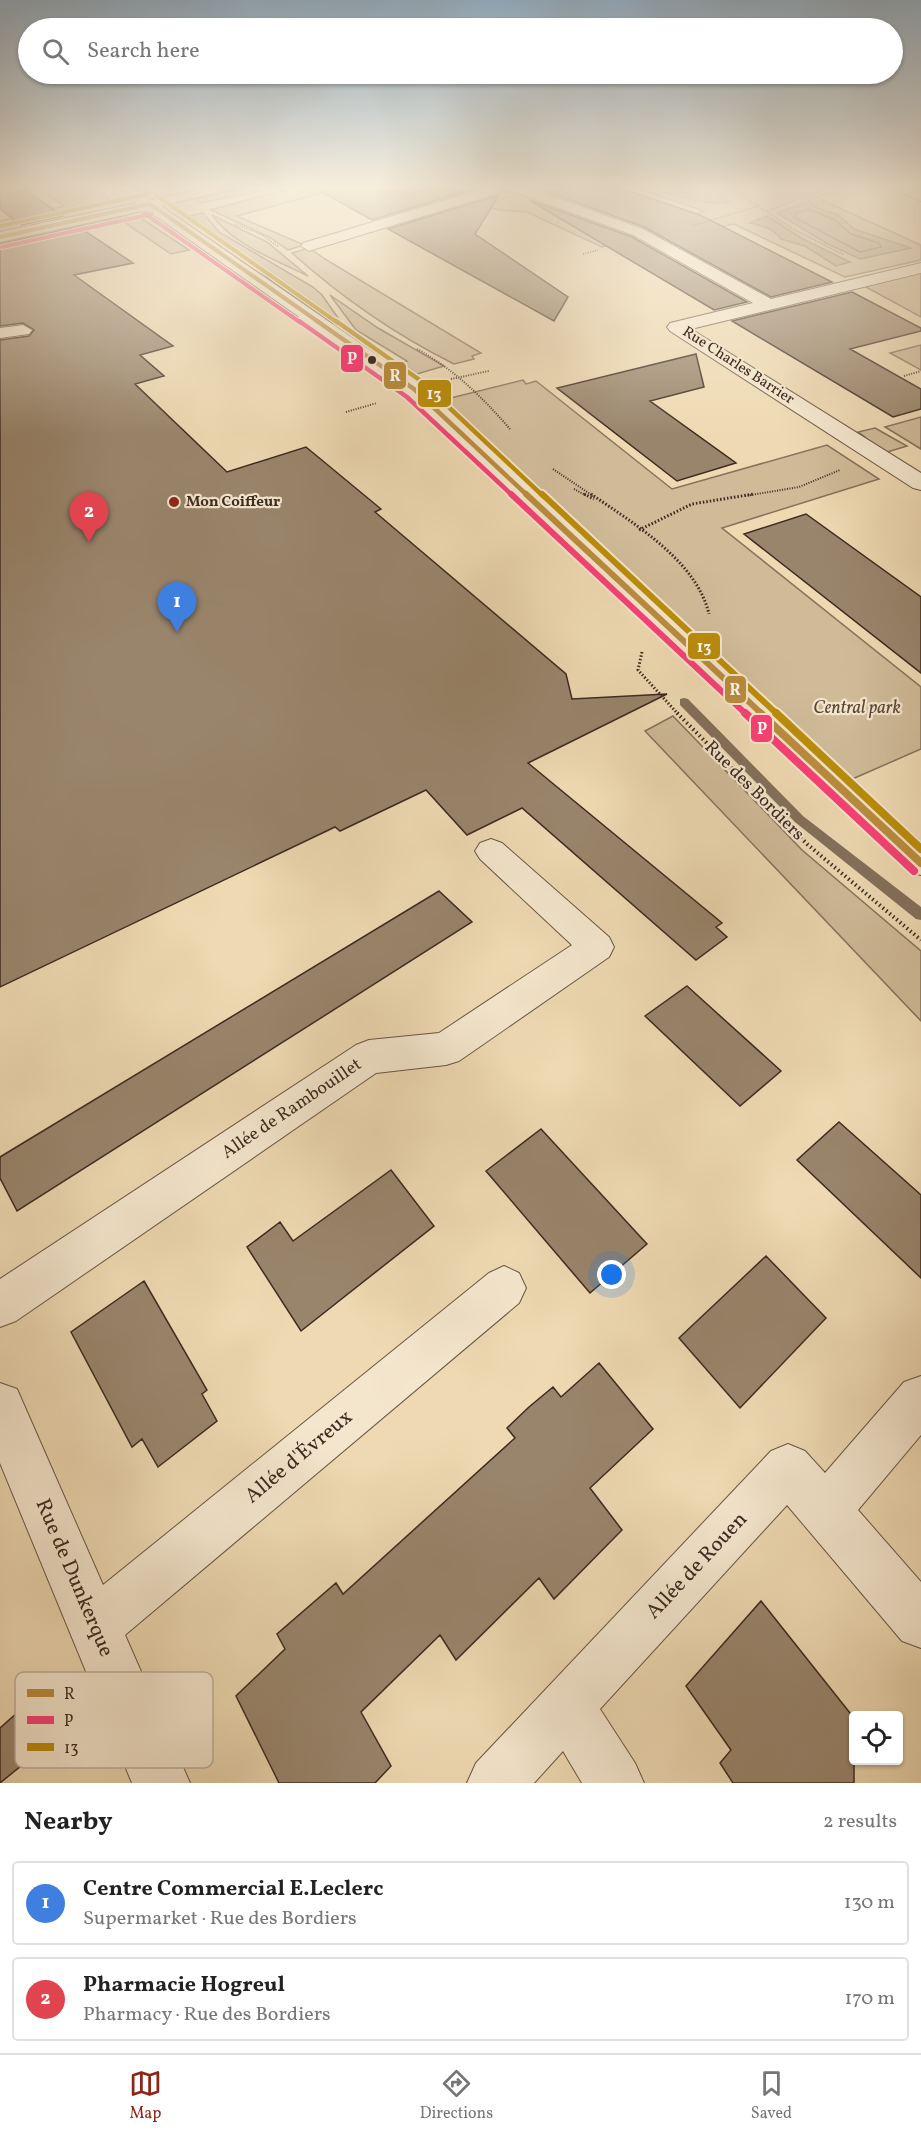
<!DOCTYPE html>
<html lang="en">
<head>
<meta charset="utf-8">
<style>
  :root { --surface:#fff; --page:#f2f2f2; --text:#222; --muted:#767676; --line:#e0e0e0; --accent:#8f2418 }
  body { margin:0; font-family:Vollkorn,serif; background:var(--page); color:var(--text) }
  .controls { position:absolute; right:18px; bottom:18px; display:grid; overflow:hidden; border-radius:6px; box-shadow:0 2px 4px #0004 }
  .controls button { width:54px; height:54px; display:grid; place-items:center; padding:0; border:0; border-bottom:2px solid var(--line); background:var(--surface); color:var(--text); font:30px sans-serif }
  .you { position:absolute; left:612px; top:1275px; width:21px; height:21px; margin:-15px; border:4px solid #fff; border-radius:50%; background:#1a73e8; box-shadow:0 0 0 9px #1a73e833 }
  .badge { display:grid; place-items:center; width:39px; height:39px; border-radius:50%; background:var(--accent); color:#fff; font-size:20px; font-weight:700 }
  .pin { position:absolute; translate:-50% -50px; filter:drop-shadow(0 2px 3px #0008) }
  .pin::after { content:''; position:absolute; top:32px; width:21px; height:18px; background:inherit; clip-path:polygon(0 0,100% 0,50% 100%) }
  .list { margin:0; padding:0; list-style:none }
  h2 { display:flex; justify-content:space-between; align-items:center; height:78px; margin:0; padding:0 24px; font-size:26px }
  h2 small { font-size:20px; font-weight:400; color:var(--muted) }
  .list li { display:grid; grid-template-columns:39px 1fr auto; gap:18px; align-items:center; box-sizing:border-box; height:84px; margin:0 12px 12px; padding:0 12px; border:2px solid var(--line); border-radius:6px }
  .list b { display:block; font-size:22px; white-space:nowrap }
  .list p { margin:0; font-size:20px; white-space:nowrap; color:var(--muted) }
  .list em { font-size:20px; font-style:normal; color:var(--muted) }
  .icon { flex:none; width:33px; height:33px; fill:none; stroke:currentColor; stroke-width:2; stroke-linecap:round; stroke-linejoin:round }
  .map { position:relative; flex:none; width:921px; height:1783px; overflow:hidden }
  .search { position:absolute; background:var(--surface); box-shadow:0 2px 4px #0004; left:18px; right:18px; top:18px; height:66px; display:flex; align-items:center; gap:15px; box-sizing:border-box; padding:0 21px; border-radius:33px; color:var(--muted); font-size:22px }
  .sheet { height:270px; background:var(--surface) }
  nav { display:flex; justify-content:space-around; align-items:center; box-sizing:border-box; height:84px; border-top:2px solid var(--line); background:var(--surface); font-size:16px; color:var(--muted) }
  nav a { display:grid; justify-items:center; gap:3px }
  nav .on { color:var(--accent) }
  .map>svg:first-child { display:block }
</style>
</head>
<body>
<div class="map">
<svg width="921" height="1783" viewBox="0 0 921 1783">
  <rect width="100%" height="100%" fill="#eed9b2"/>
  <filter id="stains"><feTurbulence type="fractalNoise" baseFrequency=".00333" numOctaves="4"/><feColorMatrix values="0 0 0 0 .2 0 0 0 0 .09 0 0 0 0 .02 0 0 0 .5 -.17"/></filter>
  <radialGradient id="worn" r=".72"><stop offset=".6" stop-color="#630" stop-opacity="0"/><stop offset="1" stop-color="#630" stop-opacity=".3"/></radialGradient>
  <!-- green -->
  <path fill="#d0bb99" stroke="#86725c" stroke-width="1.5" d="M35,185H89L109,198L108,202L0,229V221L64,206Z
    M259,185H287L200,203L195,199Z
    M302,185H351L237,216L304,245L288,250L269,237L211,210Z
    M628,185H868L815,197L921,245V260L845,277L734,224L672,236L659,228L704,211Z
    M519,194L629,233L636,237L602,247L527,212L499,210L483,205Z
    M203,213L219,232L313,287L322,295L348,332L275,284L232,246L190,216Z
    M212,215L267,242L308,276C276,260 233,245 212,215Z
    M125,216L142,219L189,250L171,254L121,220L0,246V244Z
    M309,248L325,259L481,353L472,356L474,359L454,364C394,334 341,297 292,253Z
    M921,272V317L866,287L869,284Z
    M330,295L378,328L444,366L417,374L402,363L407,361L356,330Z
    M921,345V370L890,353Z
    M523,380L526,384L536,381L672,489L827,445L879,479L722,528L921,687V749L850,780L696,633L443,400Z
    M921,417V449L885,427Z
    M875,428L907,446L884,453L868,444L865,437L858,432Z
    M673,716L802,850L921,951V1021L645,731Z"/>
  <!-- water -->
  <path fill="#b29e80" stroke="#83705a" stroke-width="1.5" d="M646,186C671,185 709,181 729,201C711,209 665,192 646,186Z
    M809,201L817,208L838,215L854,229L911,248L860,259L826,243L777,213Z
    M767,216L803,239L850,262L836,266L805,246L781,239C773,228 764,226 750,223Z"/>
  <g fill="none" stroke-linecap="round" stroke-linejoin="round">
    <!-- shore -->
    <path stroke="#786450" stroke-width="1.5" d="M809,209L835,220L851,234L879,243L881,247L860,252L794,217L796,213Z"/>
    <!-- stream -->
    <path fill="#83705a" fill-rule="evenodd" d="M684,698L688,699L803,816L921,907V920L916,919L795,822L680,705V699Z"/>
  </g>
  <!-- building -->
  <path fill="#99856c" stroke="#3d2a20" stroke-width="1.5" d="M0,185H17L63,216L21,225L0,209Z
    M309,185H487L372,220Z
    M529,185H611L700,215L832,282L771,297L644,227Z
    M499,195L475,234L568,297L554,321L388,229Z
    M529,200L632,237L747,302L714,310Z
    M79,227L133,263L74,275L173,346L140,355L164,376L135,384L227,472L306,447L381,509L375,512L566,674L572,699L667,694L528,763L722,923L716,927L727,937L696,960L522,808L467,835L426,790L340,831L335,827L0,987V340L29,336L34,330L23,323L0,326V244Z
    M852,292L921,328V331L850,349L921,389V409L893,417L732,321Z
    M696,354L704,387L650,401L736,463L677,481L557,388Z
    M806,514L921,597V673L744,534Z
    M439,891L472,922L17,1211L0,1178V1157Z
    M687,986L781,1071L740,1106L645,1016Z
    M839,1122L921,1195V1278L797,1160Z
    M541,1129L647,1244L590,1293L486,1171Z
    M391,1170L434,1226L301,1331L247,1247L280,1222L293,1241Z
    M766,1256L826,1318L740,1408L679,1338Z
    M144,1281L207,1390L202,1394L217,1421L158,1467L142,1439L132,1447L71,1332Z
    M599,1363L653,1429L590,1488L622,1530L554,1599L539,1578L456,1660L440,1635L361,1712L391,1766L375,1783H279L236,1696L285,1649L277,1634L336,1583L343,1594L515,1438L507,1428L529,1407L553,1387L561,1397Z
    M761,1601L854,1718V1783H733L720,1763L731,1750L686,1686Z
    M35,1697L53,1740L0,1783V1728Z"/>
  <g fill="none" stroke-linecap="round" stroke-linejoin="round">
    <defs>
      <path id="minor" d="M114,185H131L152,200L219,185H247L161,206L421,385L921,844V875L910,872L407,393L147,210L0,242V232L137,203Z
        M496,185H521L643,229L771,299L921,263V273L691,329L921,473V490L913,488L670,331L667,327L670,323L753,303L633,235L509,190L315,249L309,251L301,246L303,243Z
        M885,185H905L921,192V201Z
        M23,325L32,330L29,334L0,338V328Z
        M491,839L502,843L609,937L614,947L609,957L459,1061L446,1065L376,1073L16,1321L0,1327V1279L356,1045L369,1040L439,1033L572,945L480,859L475,851L480,843Z
        M504,1266L519,1273L526,1288L519,1303L125,1635L190,1783H132L0,1463V1383L17,1389L103,1585L489,1273Z
        M921,1376V1435L858,1510L921,1582V1648L902,1641L787,1505L600,1709L635,1763L644,1783H582L563,1751L534,1783H467L476,1763L771,1451L788,1444L805,1451L825,1473L904,1382Z"/>
    </defs>
    <!-- minor casing -->
    <use href="#minor" stroke="#695644" stroke-width="2"/>
    <!-- path-far3 -->
    <path stroke="#3d2a20" stroke-width="1.5" stroke-dasharray="1 1.5" stroke-linecap="butt" d="M726,185L793,229L844,255
      M281,189L294,185
      M269,192L283,188
      M767,211L834,185
      M235,224L262,235L279,247
      M692,226L759,206
      M583,254L598,250"/>
    <!-- path-far2 -->
    <path stroke="#3d2a20" stroke-width="2" stroke-dasharray="1 1.5" stroke-linecap="butt" d="M417,349C455,370 482,397 510,429
      M904,376L921,371
      M451,379L489,371
      M346,412L377,403
      M553,469L593,496
      M574,489L587,496
      M745,496L799,487L840,470"/>
    <!-- path-far1 -->
    <path stroke="#3d2a20" stroke-width="3" stroke-dasharray="1.5 2" stroke-linecap="butt" d="M584,494L594,499
      M591,494C634,524 696,560 709,614
      M639,530L692,504L754,494
      M642,652L638,670L678,714"/>
    <!-- path -->
    <path stroke="#3d2a20" stroke-width="4" stroke-dasharray="1.5 3" stroke-linecap="butt" d="M677,713L807,844L921,940"/>
    <!-- minor -->
    <use href="#minor" fill="#f4e6cd" fill-rule="evenodd"/>
    <defs>
      <path id="bus-1-far3" d="M150,204L320,323
        M0,237L150,204"/>
      <path id="bus-1-far2" d="M317,321L414,389L528,496"/>
      <path id="bus-1-far1" d="M526,494L762,714"/>
      <path id="bus-1" d="M760,713L921,863"/>
      <path id="bus-2-far3" d="M144,213L301,323
        M2,247L152,214"/>
      <path id="bus-2-far2" d="M299,321L407,397L513,496"/>
      <path id="bus-2-far1" d="M511,494L746,714"/>
      <path id="bus-2" d="M745,713L914,871"/>
      <path id="bus-3-far3" d="M156,195L338,323
        M0,226L148,194"/>
      <path id="bus-3-far2" d="M336,321L421,381L543,496"/>
      <path id="bus-3-far1" d="M542,494L777,714"/>
      <path id="bus-3" d="M776,713L921,849"/>
    </defs>
    <!-- bus-1-far3 casing -->
    <use href="#bus-1-far3" stroke="#f4e6cd" stroke-width="6"/>
    <!-- bus-1-far2 casing -->
    <use href="#bus-1-far2" stroke="#f4e6cd" stroke-width="8"/>
    <!-- bus-1-far1 casing -->
    <use href="#bus-1-far1" stroke="#f4e6cd" stroke-width="10"/>
    <!-- bus-1 casing -->
    <use href="#bus-1" stroke="#f4e6cd" stroke-width="12"/>
    <!-- bus-2-far3 casing -->
    <use href="#bus-2-far3" stroke="#f4e6cd" stroke-width="6"/>
    <!-- bus-2-far2 casing -->
    <use href="#bus-2-far2" stroke="#f4e6cd" stroke-width="8"/>
    <!-- bus-2-far1 casing -->
    <use href="#bus-2-far1" stroke="#f4e6cd" stroke-width="10"/>
    <!-- bus-2 casing -->
    <use href="#bus-2" stroke="#f4e6cd" stroke-width="12"/>
    <!-- bus-3-far3 casing -->
    <use href="#bus-3-far3" stroke="#f4e6cd" stroke-width="6"/>
    <!-- bus-3-far2 casing -->
    <use href="#bus-3-far2" stroke="#f4e6cd" stroke-width="8"/>
    <!-- bus-3-far1 casing -->
    <use href="#bus-3-far1" stroke="#f4e6cd" stroke-width="10"/>
    <!-- bus-3 casing -->
    <use href="#bus-3" stroke="#f4e6cd" stroke-width="12"/>
    <!-- bus-1-far3 -->
    <use href="#bus-1-far3" stroke="#ba8c3d" stroke-width="4"/>
    <!-- bus-1-far2 -->
    <use href="#bus-1-far2" stroke="#ba8c3d" stroke-width="4.5"/>
    <!-- bus-1-far1 -->
    <use href="#bus-1-far1" stroke="#ba8c3d" stroke-width="6"/>
    <!-- bus-1 -->
    <use href="#bus-1" stroke="#ba8c3d" stroke-width="8"/>
    <!-- bus-2-far3 -->
    <use href="#bus-2-far3" stroke="#f94076" stroke-width="4"/>
    <!-- bus-2-far2 -->
    <use href="#bus-2-far2" stroke="#f94076" stroke-width="4.5"/>
    <!-- bus-2-far1 -->
    <use href="#bus-2-far1" stroke="#f94076" stroke-width="6"/>
    <!-- bus-2 -->
    <use href="#bus-2" stroke="#f94076" stroke-width="8"/>
    <!-- bus-3-far3 -->
    <use href="#bus-3-far3" stroke="#ba8d0b" stroke-width="4"/>
    <!-- bus-3-far2 -->
    <use href="#bus-3-far2" stroke="#ba8d0b" stroke-width="4.5"/>
    <!-- bus-3-far1 -->
    <use href="#bus-3-far1" stroke="#ba8d0b" stroke-width="6"/>
    <!-- bus-3 -->
    <use href="#bus-3" stroke="#ba8d0b" stroke-width="8"/>
  </g>
  <!-- sky -->
  <linearGradient id="sky" x2="0" y2="1"><stop stop-color="#92abbe"/><stop offset="0.43" stop-color="#f7eedc"/><stop offset="1" stop-color="#f7eedc" stop-opacity="0"/></linearGradient>
  <rect width="921" height="435" fill="url(#sky)"/>
  <!-- markers -->
  <circle fill="#3d2a20" stroke="#f4e6cd" stroke-width="2" cx="372" cy="360" r="5"/>
  <circle fill="#8f2418" stroke="#f4e6cd" stroke-width="2" cx="174" cy="502" r="6"/>
  <g text-anchor="middle" dominant-baseline="central" stroke-width="4.5" stroke-linejoin="round" paint-order="stroke">
    <!-- far-street labels -->
    <g font-size="15" fill="#3d2a20" stroke="#f4e6cd">
      <text transform="translate(738 366) rotate(33)">Rue Charles Barrier</text>
    </g>
    <!-- far-poi labels -->
    <g font-size="15" font-weight="bold" fill="#3d2a20" stroke="#f4e6cd" text-anchor="start">
      <text x="186" y="502">Mon Coiffeur</text>
    </g>
    <!-- park labels -->
    <g font-size="18" font-style="italic" fill="#5a4738" stroke="#f4e6cd">
      <text x="857" y="708">Central park</text>
    </g>
    <!-- street labels -->
    <g font-size="18" fill="#3d2a20" stroke="#f4e6cd">
      <text transform="translate(754 791) rotate(45)">Rue des Bordiers</text>
      <text transform="translate(292 1109) rotate(-34)">Allée de Rambouillet</text>
    </g>
    <!-- near-street labels -->
    <g font-size="21" fill="#3d2a20" stroke="#f4e6cd">
      <text transform="translate(299 1457) rotate(-40)">Allée d'Évreux</text>
      <text transform="translate(697 1566) rotate(-47)">Allée de Rouen</text>
      <text transform="translate(74 1578) rotate(67)">Rue de Dunkerque</text>
    </g>
  </g>
  <!-- legend -->
  <rect x="15" y="1672" width="198" height="96" rx="9" fill="#f4e6cd" stroke="#bdae99" stroke-width="1.5"/>
  <rect x="27" y="1689" width="27" height="8" fill="#ba8c3d"/>
  <rect x="27" y="1716" width="27" height="8" fill="#f94076"/>
  <rect x="27" y="1743" width="27" height="8" fill="#ba8d0b"/>
  <g font-size="16" fill="#3d2a20">
    <text x="64" y="1699">R</text>
    <text x="64" y="1726">P</text>
    <text x="64" y="1753">13</text>
  </g>
  <g stroke="#f4e6cd" stroke-width="2">
    <rect x="340" y="344" width="24" height="29" rx="6" fill="#f94076"/>
    <rect x="383" y="361" width="24" height="29" rx="6" fill="#ba8c3d"/>
    <rect x="417" y="379" width="35" height="29" rx="6" fill="#ba8d0b"/>
    <rect x="687" y="632" width="34" height="28" rx="6" fill="#ba8d0b"/>
    <rect x="724" y="675" width="23" height="29" rx="6" fill="#ba8c3d"/>
    <rect x="750" y="714" width="23" height="29" rx="6" fill="#f94076"/>
  </g>
  <g font-size="16" text-anchor="middle" font-weight="bold" fill="#fff">
    <text x="352" y="364">P</text>
    <text x="395" y="381">R</text>
    <text x="434" y="399">13</text>
    <text x="704" y="652">13</text>
    <text x="735" y="695">R</text>
    <text x="762" y="734">P</text>
  </g>
  <rect width="100%" height="100%" filter="url(#stains)"/>
  <rect width="100%" height="100%" fill="url(#worn)"/>
</svg>
<div class="controls">
<button><svg class="icon" aria-label="locate" viewBox="0 0 24 24"><circle cx="12" cy="12" r="6"/><path d="M12 2v4M12 18v4M2 12h4M18 12h4"/></svg></button>
</div>
<div class="you"></div>
<div class="pin badge" style="left:177px;top:632px;background:#3f7fe0">1</div>
<div class="pin badge" style="left:89px;top:542px;background:#e0444e">2</div>
<div class="search"><svg class="icon" aria-label="search" viewBox="0 0 24 24"><circle cx="10" cy="10" r="6"/><path d="M15 15l6 6"/></svg>Search here</div>
</div>
<section class="sheet">
<h2>Nearby<small>2 results</small></h2>
<ul class="list">
<li><span class="badge" style="background:#3f7fe0">1</span><div><b>Centre Commercial E.Leclerc</b><p>Supermarket · Rue des Bordiers</p></div><em>130 m</em></li>
<li><span class="badge" style="background:#e0444e">2</span><div><b>Pharmacie Hogreul</b><p>Pharmacy · Rue des Bordiers</p></div><em>170 m</em></li>
</ul>
</section>
<nav>
<a class="on"><svg class="icon" aria-label="map" viewBox="0 0 24 24"><path d="M3 6l6-2 6 2 6-2v14l-6 2-6-2-6 2zM9 4v14M15 6v14"/></svg>Map</a>
<a><svg class="icon" aria-label="directions" viewBox="0 0 24 24"><path d="M12 3l9 9-9 9-9-9zM9 14v-3h6M13 9l2 2-2 2"/></svg>Directions</a>
<a><svg class="icon" aria-label="saved" viewBox="0 0 24 24"><path d="M7 4h10v16l-5-4-5 4z"/></svg>Saved</a>
</nav>
</body>
</html>
